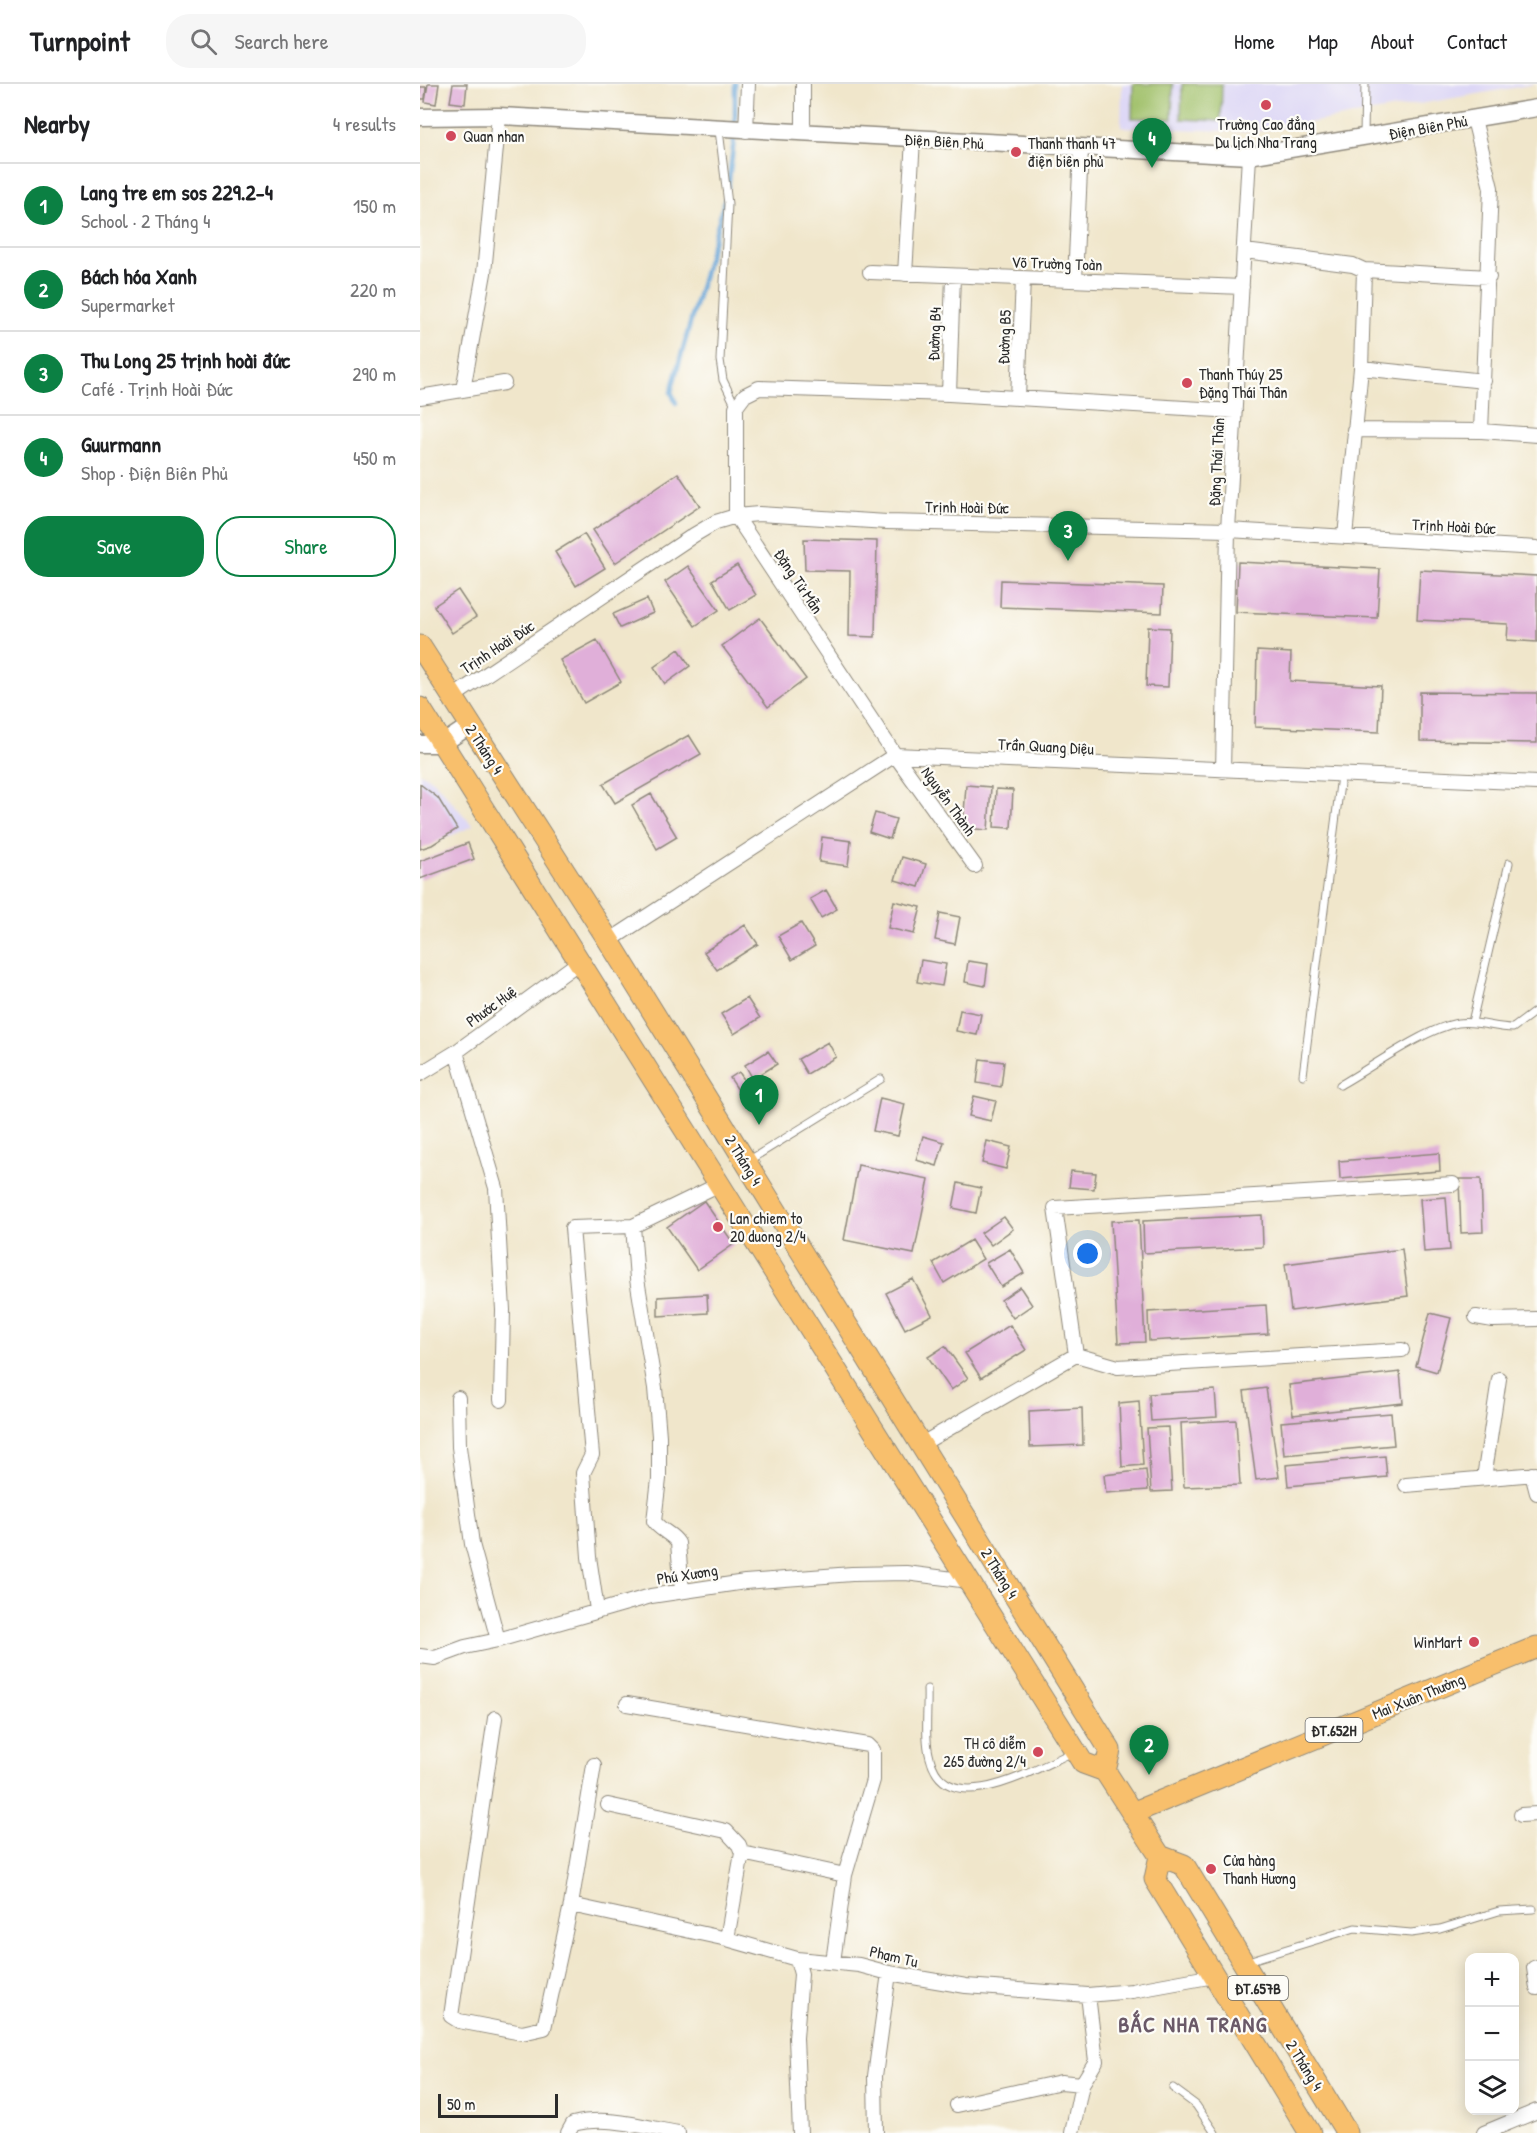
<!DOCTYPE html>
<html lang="en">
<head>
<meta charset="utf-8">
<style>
  :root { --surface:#fff; --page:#f6f6f6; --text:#202124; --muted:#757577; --line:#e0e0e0; --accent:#0b8043 }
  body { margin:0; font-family:"Patrick Hand",sans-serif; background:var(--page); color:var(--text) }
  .controls { position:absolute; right:18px; bottom:18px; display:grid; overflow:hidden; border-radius:12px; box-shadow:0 3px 15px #0003 }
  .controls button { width:54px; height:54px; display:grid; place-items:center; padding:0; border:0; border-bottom:2px solid var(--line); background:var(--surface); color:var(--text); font:30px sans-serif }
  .scale { position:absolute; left:18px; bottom:15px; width:120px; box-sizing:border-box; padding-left:6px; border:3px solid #2b2b2b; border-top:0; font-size:16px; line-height:21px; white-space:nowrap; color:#2b2b2b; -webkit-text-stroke:4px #fdfcf7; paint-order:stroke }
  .you { position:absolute; left:668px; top:1170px; width:21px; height:21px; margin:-15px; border:4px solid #fff; border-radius:50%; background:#1a73e8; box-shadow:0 0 0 9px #1a73e833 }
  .badge { display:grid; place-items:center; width:39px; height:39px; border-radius:50%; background:var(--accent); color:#fff; font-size:20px; font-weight:700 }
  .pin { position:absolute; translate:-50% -50px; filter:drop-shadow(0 2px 3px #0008) }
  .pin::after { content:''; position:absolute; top:32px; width:21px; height:18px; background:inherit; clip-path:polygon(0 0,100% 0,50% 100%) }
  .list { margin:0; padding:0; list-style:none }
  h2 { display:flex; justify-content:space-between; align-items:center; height:78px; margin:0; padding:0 24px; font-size:26px }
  h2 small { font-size:20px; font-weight:400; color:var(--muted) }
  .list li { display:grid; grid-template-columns:39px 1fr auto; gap:18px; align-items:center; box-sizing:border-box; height:84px; padding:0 24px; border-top:2px solid var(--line) }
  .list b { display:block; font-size:22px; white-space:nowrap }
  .list p { margin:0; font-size:20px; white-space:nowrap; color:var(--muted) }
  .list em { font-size:20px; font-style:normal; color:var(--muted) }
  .actions { display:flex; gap:12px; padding:18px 24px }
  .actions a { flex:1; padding:14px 0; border:2px solid var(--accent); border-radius:24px; text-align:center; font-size:21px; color:var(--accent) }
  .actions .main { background:var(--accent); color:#fff }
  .icon { flex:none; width:33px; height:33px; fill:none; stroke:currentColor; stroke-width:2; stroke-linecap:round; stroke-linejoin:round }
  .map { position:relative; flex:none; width:1117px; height:2049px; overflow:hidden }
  header { display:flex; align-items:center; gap:36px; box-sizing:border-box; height:84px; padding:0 30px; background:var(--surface); border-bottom:2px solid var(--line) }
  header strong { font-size:28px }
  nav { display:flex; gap:33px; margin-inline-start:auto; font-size:21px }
  .search { width:420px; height:54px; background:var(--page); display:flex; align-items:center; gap:15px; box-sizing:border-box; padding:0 21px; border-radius:24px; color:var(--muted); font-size:22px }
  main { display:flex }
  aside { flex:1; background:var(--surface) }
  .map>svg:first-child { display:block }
</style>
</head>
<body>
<header>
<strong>Turnpoint</strong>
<div class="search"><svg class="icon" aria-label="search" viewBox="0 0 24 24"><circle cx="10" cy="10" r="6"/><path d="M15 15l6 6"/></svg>Search here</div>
<nav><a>Home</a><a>Map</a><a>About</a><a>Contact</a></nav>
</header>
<main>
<aside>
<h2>Nearby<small>4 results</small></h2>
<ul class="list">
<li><span class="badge">1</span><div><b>Lang tre em sos 229.2-4</b><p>School · 2 Tháng 4</p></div><em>150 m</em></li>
<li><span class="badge">2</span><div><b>Bách hóa Xanh</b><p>Supermarket</p></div><em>220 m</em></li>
<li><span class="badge">3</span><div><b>Thu Long 25 trịnh hoài đức</b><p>Café · Trịnh Hoài Đức</p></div><em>290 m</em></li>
<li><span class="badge">4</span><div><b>Guurmann</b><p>Shop · Điện Biên Phủ</p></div><em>450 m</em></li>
</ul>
<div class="actions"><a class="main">Save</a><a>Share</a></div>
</aside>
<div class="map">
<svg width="1117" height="2049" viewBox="0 0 1117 2049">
  <rect width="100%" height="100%" fill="#fdfcf7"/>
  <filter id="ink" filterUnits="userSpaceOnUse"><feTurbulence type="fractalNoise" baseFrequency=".0167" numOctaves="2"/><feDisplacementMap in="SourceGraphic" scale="12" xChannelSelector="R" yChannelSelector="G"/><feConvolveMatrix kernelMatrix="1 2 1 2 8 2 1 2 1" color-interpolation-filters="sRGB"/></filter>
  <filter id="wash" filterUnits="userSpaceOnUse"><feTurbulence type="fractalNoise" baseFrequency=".008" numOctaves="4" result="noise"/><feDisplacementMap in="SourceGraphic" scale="24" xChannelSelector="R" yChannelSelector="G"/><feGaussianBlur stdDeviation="1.35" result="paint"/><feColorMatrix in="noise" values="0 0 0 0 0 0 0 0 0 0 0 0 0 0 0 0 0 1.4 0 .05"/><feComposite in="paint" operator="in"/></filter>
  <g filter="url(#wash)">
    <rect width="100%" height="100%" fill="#f0e6cb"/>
    <!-- built -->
    <path fill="#dcd6f6" d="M702,0H1116L835,48L701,43Z
      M0,689L12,695L53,742L0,765Z"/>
    <!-- grass -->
    <path fill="#9fbf68" stroke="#65754a" stroke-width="1.5" d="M713,0H753L752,35L712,34Z
      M762,0H802L801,37L761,35Z"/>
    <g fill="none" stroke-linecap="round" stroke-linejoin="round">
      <!-- stream -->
      <path stroke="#66a6d9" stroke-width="4.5" d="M315,41V0
        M308,103L315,49
        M256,319L251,308L305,115"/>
    </g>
    <g id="blocks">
      <!-- building -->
      <path fill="#e0afd9" d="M8,0H19L16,20L5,18Z
        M33,0H47L45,20L30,18Z
        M0,3H6L5,15H0Z
        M258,389L280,422L195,479L173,446Z
        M164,450L185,484L156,502L135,468Z
        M384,455L457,457L455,553L429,552L430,487L385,486Z
        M818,478L960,485L957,534L816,528Z
        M317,481L336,511L310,526L292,496Z
        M268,482L299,526L275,542L245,498Z
        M1000,486L1117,492V558L1087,556L1088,540L997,536Z
        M581,496L743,502L742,529L580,523Z
        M38,506L56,533L32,549L14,522Z
        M227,515L233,529L200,544L193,530Z
        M340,534L386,595L348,623L302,562Z
        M728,543L750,544L748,603L726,602Z
        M177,556L201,598L164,619L140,576Z
        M259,565L270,582L245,600L234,583Z
        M837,567L871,569L870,597L961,602L959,648L835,643Z
        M1000,608L1117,609V659L1000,657Z
        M269,651L281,670L195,719L183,700Z
        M0,700L18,714L37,745L12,761L0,765Z
        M546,701L571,703L568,746L543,744Z
        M576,705L593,706L591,744L574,743Z
        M231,710L257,753L237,765L212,721Z
        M455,729L476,735L470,755L449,748Z
        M402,753L431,757L428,782L399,778Z
        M48,759L54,775L0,795V777Z
        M482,773L506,780L499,803L475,796Z
        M406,806L417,825L401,834L390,815Z
        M474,817L501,823L494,850L468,844Z
        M520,829L540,833L535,860L515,856Z
        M381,839L395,862L372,876L358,852Z
        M325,841L338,860L297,886L284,868Z
        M501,876L526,880L522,902L497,898Z
        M548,877L568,880L565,902L545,898Z
        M327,914L340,934L314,950L301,930Z
        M540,926L561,930L557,951L536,947Z
        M408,958L416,973L387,990L378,975Z
        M348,967L357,980L333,995L325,981Z
        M560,975L584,978L581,1003L557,999Z
        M319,988L339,1018L330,1024L310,994Z
        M554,1012L576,1017L571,1037L549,1032Z
        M460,1014L485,1020L478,1052L453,1047Z
        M503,1052L524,1058L517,1082L496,1076Z
        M567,1057L591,1063L586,1085L562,1079Z
        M1019,1069L1020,1087L920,1095L919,1077Z
        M438,1081L509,1095L494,1170L424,1156Z
        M651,1087L676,1089L674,1105L649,1103Z
        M1039,1095H1061L1063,1148L1041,1149Z
        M538,1099L561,1104L556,1129L533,1124Z
        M1026,1113L1030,1166L1004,1168L1000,1115Z
        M284,1117L314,1160L277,1186L247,1143Z
        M842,1131L843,1163L724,1169L723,1137Z
        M584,1133L593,1145L571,1161L561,1149Z
        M719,1136L725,1258L698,1259L691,1137Z
        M551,1156L563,1175L524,1199L513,1179Z
        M590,1165L604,1189L581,1203L566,1179Z
        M982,1165L988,1212L871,1227L865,1180Z
        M493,1195L512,1231L485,1245L466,1209Z
        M600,1203L612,1221L593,1234L581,1216Z
        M287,1210L288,1229L238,1232V1213Z
        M846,1221L848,1250L729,1257L728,1228Z
        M1010,1229L1031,1234L1017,1288L996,1282Z
        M590,1241L606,1266L561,1294L545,1269Z
        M525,1262L548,1294L531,1306L508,1273Z
        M980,1288L983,1319L873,1331L869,1301Z
        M846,1304L859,1393L836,1396L824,1307Z
        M795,1306L797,1333L731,1337L729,1310Z
        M719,1317L723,1381L702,1383L699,1319Z
        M662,1324L663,1361L610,1363L609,1327Z
        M971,1329L974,1361L864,1371L861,1338Z
        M816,1336L820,1401L764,1403L761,1339Z
        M748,1343L752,1407L731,1408L727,1344Z
        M965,1372L967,1393L868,1402L866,1381Z
        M726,1386L728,1406L686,1409L684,1391Z"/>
    </g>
  </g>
  <g filter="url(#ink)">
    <use href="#blocks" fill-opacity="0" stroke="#8e887b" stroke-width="1.5"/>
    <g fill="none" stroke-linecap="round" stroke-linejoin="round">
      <defs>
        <path id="service" d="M299,46L308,120L300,276L303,296L316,323
          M944,51L945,0
          M1052,938L1089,779
          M883,991L921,692
          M920,1001C952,983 1004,945 1038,939C1057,936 1074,944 1093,944L1117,926
          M328,1077L461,995
          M507,1605C508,1626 504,1653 510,1674C526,1739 617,1684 653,1668
          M828,1877L935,1844L991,1849L1020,1845L1079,1827L1113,1825
          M753,2004L776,2021L795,2049"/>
        <path id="minor" d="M1054,35L1071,104L1061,347
          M326,47L328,0
          M383,49V0
          M825,167L933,181L944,186L1069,193
          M450,188L822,203
          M485,190L493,55
          M655,196L661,65
          M941,284L1064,297
          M43,306L64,189L79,32
          M529,310L533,192
          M0,313L84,299
          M598,314L603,195
          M934,346L1061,347L1117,351
          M925,453L941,284L944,186
          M31,614L274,451L296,438L316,432L339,430L467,438L808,446L1117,464
          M803,687L808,446L829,72
          M555,782L475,671L316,432V323L325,311L339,304L529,310L815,327
          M189,857L475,671L1117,699
          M36,968L76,1104L83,1226L81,1316
          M0,990L36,968L159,878
          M213,1142L217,1195L235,1304L239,1352V1395L234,1437C240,1447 252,1449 258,1459L262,1507
          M1056,1233L1073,1236L1117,1235
          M656,1271L698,1283L982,1266
          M38,1314L39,1363L52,1460L78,1556
          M500,1361L656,1271L635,1124L1033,1100
          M1112,1390L1117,1409
          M1064,1394L1079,1295
          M986,1401L1117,1390
          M177,1526L169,1473L163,1389L172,1371L152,1144L213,1142L300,1100
          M0,1572L15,1574L45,1563L78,1556L231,1512L325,1498L432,1490L486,1489L549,1497
          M207,1620L448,1661L453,1666V1696L425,1791L413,1878
          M75,1634L31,1932L39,1937L102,1949L124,1944L151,1821L174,1681
          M188,1721L306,1747L319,1761L322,1769
          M1101,1731L1117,1730
          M151,1821L307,1855L377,1875L439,1881L469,1889L546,1902L668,1911L712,1907L794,1892
          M307,1855L322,1769L425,1791
          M377,1875L381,1890L376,1954L380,2049
          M1117,1883L1114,1884L1117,1904
          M537,2021L641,1998L662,2000
          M148,2049L153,2040C187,2031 224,2043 258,2049
          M456,2049L455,1992L469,1889
          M652,2049L662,2000L676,1977L668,1911
          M1064,2049L1117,2027"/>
        <path id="tertiary" d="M0,33L79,32L829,72L1117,24
          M0,660H22L49,642"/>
        <path id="primary" d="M0,562L189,857L690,1666L685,1687
          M0,624L663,1679L685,1687L740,1772L764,1781L927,2049
          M712,1729L1117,1563
          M740,1772L735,1795L890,2049"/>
      </defs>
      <!-- service casing -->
      <use href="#service" stroke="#8e887b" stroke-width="9"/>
      <!-- minor casing -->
      <use href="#minor" stroke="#8e887b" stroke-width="16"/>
      <!-- tertiary casing -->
      <use href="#tertiary" stroke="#8e887b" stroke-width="19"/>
      <!-- primary casing -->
      <use href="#primary" stroke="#8e887b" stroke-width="23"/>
      <!-- service -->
      <use href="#service" stroke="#fff" stroke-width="7"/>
      <!-- minor -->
      <use href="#minor" stroke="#fff" stroke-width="14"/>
      <!-- tertiary -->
      <use href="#tertiary" stroke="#fff" stroke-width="16"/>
      <!-- primary -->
      <use href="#primary" stroke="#f8bf6c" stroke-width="21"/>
    </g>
  </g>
  <!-- markers -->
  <g fill="#d1495b" stroke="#fdfcf7" stroke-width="2">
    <circle cx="846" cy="21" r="6"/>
    <circle cx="31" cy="52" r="6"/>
    <circle cx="596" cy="68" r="6"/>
    <circle cx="767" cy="299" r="6"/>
    <circle cx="298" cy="1143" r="6"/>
    <circle cx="1054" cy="1558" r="6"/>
    <circle cx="618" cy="1668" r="6"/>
    <circle cx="791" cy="1785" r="6"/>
  </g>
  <g text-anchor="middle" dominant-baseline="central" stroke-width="4.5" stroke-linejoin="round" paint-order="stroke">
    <!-- shield labels -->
    <g fill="#fdfcf7" stroke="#6a6a68" stroke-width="1.5">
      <rect x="885.5" y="1634" width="57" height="24" rx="4.5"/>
      <rect x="808" y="1892" width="60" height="24" rx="4.5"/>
    </g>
    <g font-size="15" font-weight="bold" fill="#2b2b2b">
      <text x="914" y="1646">ĐT.652H</text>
      <text x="838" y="1904">ĐT.657B</text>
    </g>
    <!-- poi labels -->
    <g font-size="16" fill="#2b2b2b" stroke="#fdfcf7" text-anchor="start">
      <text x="846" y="40" text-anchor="middle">Trường Cao đẳng<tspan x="846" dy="18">Du lịch Nha Trang</tspan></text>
      <text x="43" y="52">Quan nhan</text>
      <text x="608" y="59">Thanh thanh 47<tspan x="608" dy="18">điện biên phủ</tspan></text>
      <text x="779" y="290">Thanh Thúy 25<tspan x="779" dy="18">Đặng Thái Thân</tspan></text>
      <text x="310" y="1134">Lan chiem to<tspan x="310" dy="18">20 duong 2/4</tspan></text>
      <text x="1042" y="1558" text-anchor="end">WinMart</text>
      <text x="606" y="1659" text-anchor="end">TH cô diễm<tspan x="606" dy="18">265 đường 2/4</tspan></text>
      <text x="803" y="1776">Cửa hàng<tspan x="803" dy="18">Thanh Hương</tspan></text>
    </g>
    <!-- street labels -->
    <g font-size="16" fill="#2b2b2b" stroke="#fdfcf7">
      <text transform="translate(1008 43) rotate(-10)">Điện Biên Phủ</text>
      <text transform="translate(524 57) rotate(3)">Điện Biên Phủ</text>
      <text transform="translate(637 179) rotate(2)">Võ Trường Toàn</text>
      <text transform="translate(514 250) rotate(-88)">Đường B4</text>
      <text transform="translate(584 253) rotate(-88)">Đường B5</text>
      <text transform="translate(796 378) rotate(-87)">Đặng Thái Thân</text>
      <text transform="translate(547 423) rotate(1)">Trịnh Hoài Đức</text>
      <text transform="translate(1034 442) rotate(3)">Trịnh Hoài Đức</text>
      <text transform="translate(379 497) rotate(56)">Đặng Tử Mẫn</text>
      <text transform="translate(77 563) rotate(-33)">Trịnh Hoài Đức</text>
      <text transform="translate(626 662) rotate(3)">Trần Quang Diệu</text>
      <text transform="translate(65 665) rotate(57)">2 Tháng 4</text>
      <text transform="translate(529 717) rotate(54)">Nguyễn Thành</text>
      <text transform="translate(71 922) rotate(-36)">Phước Huệ</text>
      <text transform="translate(324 1076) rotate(58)">2 Tháng 4</text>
      <text transform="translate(580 1489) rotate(58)">2 Tháng 4</text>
      <text transform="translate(267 1490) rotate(-9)">Phú Xương</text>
      <text transform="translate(998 1612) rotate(-22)">Mai Xuân Thưởng</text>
      <text transform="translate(474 1872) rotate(13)">Phạm Tu</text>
      <text transform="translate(885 1981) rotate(58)">2 Tháng 4</text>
    </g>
    <!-- district labels -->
    <g font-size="22" font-weight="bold" letter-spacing="1.5" fill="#6a5968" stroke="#fdfcf7">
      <text x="773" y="1940">BẮC NHA TRANG</text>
    </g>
  </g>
</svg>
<div class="controls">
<button>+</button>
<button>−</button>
<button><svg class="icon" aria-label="layers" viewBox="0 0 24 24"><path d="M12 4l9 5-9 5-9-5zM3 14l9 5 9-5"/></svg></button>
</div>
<div class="scale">50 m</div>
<div class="you"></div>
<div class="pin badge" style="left:339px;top:1041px">1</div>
<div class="pin badge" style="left:729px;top:1691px">2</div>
<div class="pin badge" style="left:648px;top:477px">3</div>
<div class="pin badge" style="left:732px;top:84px">4</div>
</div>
</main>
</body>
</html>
